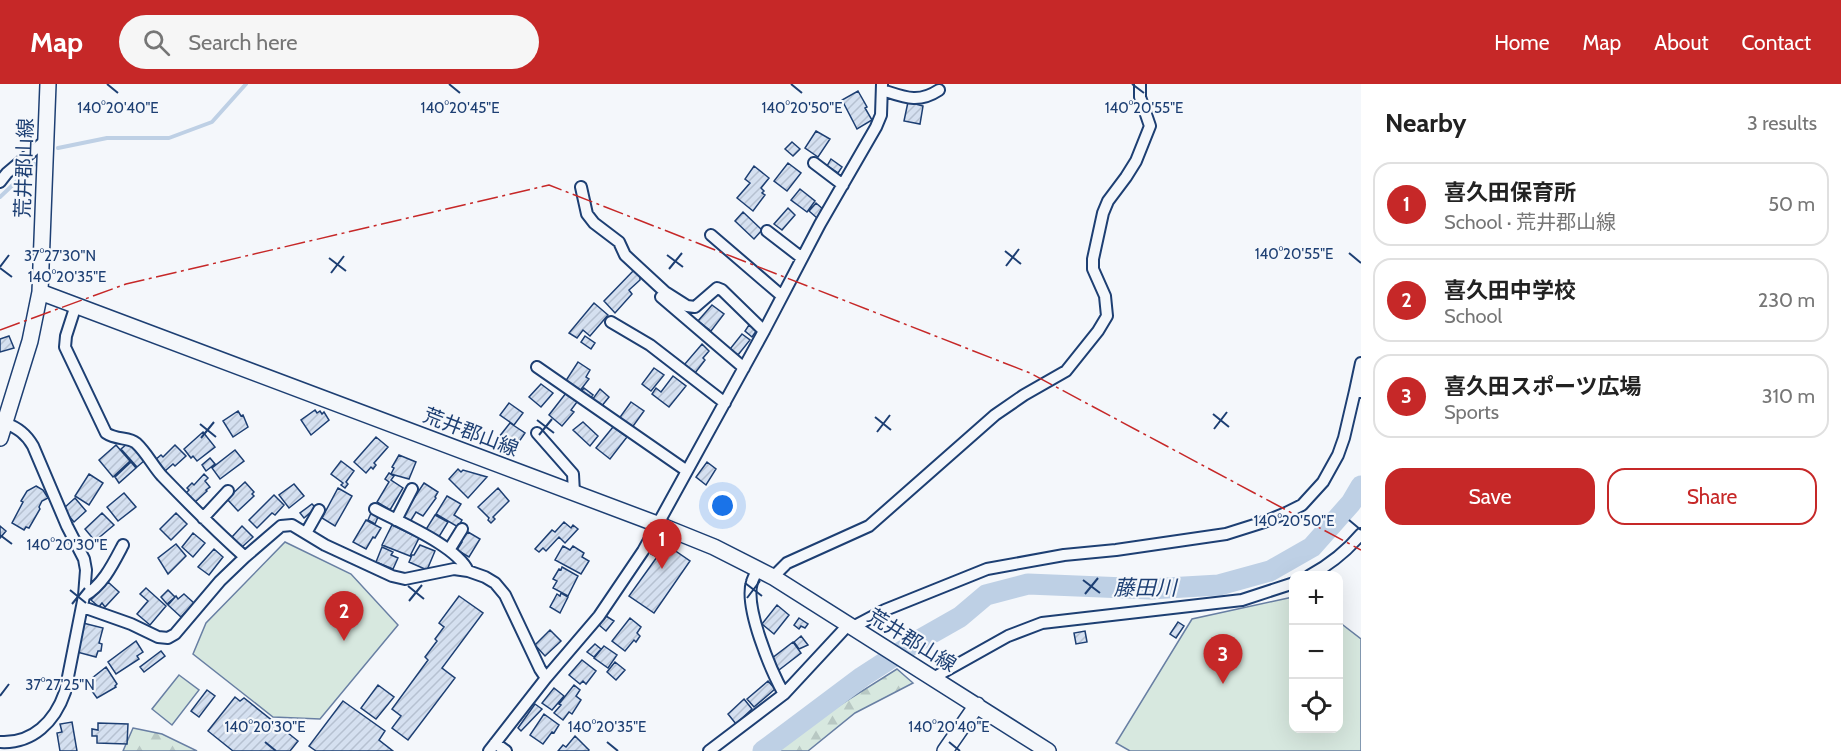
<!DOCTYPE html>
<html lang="en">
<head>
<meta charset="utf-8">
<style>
  :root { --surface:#fff; --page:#f6f6f6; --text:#222; --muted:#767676; --line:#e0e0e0; --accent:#c62828 }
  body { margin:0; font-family:Cabin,"Noto Sans JP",sans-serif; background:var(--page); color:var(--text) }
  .controls { position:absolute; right:18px; bottom:18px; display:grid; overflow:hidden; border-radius:12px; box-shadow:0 6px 24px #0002 }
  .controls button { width:54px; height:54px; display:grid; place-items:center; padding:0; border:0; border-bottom:2px solid var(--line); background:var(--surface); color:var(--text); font:30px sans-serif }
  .you { position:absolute; left:723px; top:422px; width:21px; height:21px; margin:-15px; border:4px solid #fff; border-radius:50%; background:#1a73e8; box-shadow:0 0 0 9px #1a73e833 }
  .badge { display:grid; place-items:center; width:39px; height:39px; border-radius:50%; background:var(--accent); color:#fff; font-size:20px; font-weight:700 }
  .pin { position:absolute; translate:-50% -50px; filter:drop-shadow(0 2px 3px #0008) }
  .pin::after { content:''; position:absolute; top:32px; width:21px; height:18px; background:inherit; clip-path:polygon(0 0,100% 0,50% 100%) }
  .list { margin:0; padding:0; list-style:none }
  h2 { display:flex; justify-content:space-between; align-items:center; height:78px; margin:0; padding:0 24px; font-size:26px }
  h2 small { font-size:20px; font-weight:400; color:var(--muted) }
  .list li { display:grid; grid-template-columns:39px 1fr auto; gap:18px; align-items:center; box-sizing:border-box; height:84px; margin:0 12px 12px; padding:0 12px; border:2px solid var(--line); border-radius:18px }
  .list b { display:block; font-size:22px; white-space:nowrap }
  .list p { margin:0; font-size:20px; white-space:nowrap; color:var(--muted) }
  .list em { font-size:20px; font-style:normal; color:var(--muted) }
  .actions { display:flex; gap:12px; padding:18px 24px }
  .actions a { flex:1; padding:14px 0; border:2px solid var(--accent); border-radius:18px; text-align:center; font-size:21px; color:var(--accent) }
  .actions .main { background:var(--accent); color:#fff }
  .icon { flex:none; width:33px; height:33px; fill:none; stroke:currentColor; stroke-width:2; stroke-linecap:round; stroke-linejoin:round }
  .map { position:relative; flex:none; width:1361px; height:667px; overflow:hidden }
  header { display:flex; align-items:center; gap:36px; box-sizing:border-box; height:84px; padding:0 30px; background:var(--accent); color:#fff }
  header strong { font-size:28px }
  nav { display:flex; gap:33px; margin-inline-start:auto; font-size:21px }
  .search { width:420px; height:54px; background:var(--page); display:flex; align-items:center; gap:15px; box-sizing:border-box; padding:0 21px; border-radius:33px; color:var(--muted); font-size:22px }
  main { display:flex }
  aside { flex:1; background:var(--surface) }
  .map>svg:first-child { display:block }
</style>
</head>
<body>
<header>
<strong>Map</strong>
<div class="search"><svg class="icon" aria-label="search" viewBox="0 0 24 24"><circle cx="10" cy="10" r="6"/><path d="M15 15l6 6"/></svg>Search here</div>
<nav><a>Home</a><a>Map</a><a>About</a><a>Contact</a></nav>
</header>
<main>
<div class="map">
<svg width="1361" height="667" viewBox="0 0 1361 667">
  <defs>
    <pattern id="forest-firs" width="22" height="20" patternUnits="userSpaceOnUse" patternTransform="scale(1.5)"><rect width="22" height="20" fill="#d7e8df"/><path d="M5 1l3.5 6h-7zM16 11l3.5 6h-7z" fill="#b8c8c3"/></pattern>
    <pattern id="building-hatch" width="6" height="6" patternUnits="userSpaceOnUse" patternTransform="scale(1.5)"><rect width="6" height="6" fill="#d5e0f0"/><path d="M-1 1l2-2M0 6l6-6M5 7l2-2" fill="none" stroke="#b6c1d1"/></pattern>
  </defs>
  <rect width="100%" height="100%" fill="#f4f7fb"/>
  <!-- forest -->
  <path fill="url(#forest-firs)" stroke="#687fa3" stroke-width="1.5" d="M897,585L913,599L855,629L808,667H776L827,629Z
    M133,644L162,650L197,667H123Z"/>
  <!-- park -->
  <path fill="#d7e8df" stroke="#687fa3" stroke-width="1.5" d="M285,458L351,490L398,541L320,635L273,633L193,570L206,539Z
    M1293,513L1294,644H1338L1339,538L1361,555V667H1130L1116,659L1192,535Z
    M179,591L199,606L172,641L152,625Z"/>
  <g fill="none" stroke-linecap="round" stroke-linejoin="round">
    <!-- stream -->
    <path stroke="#bed0e5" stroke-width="4" d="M58,64L107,54H169L212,38L246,0
      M0,113L35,80"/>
    <!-- river -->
    <path stroke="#bed0e5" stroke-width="21" d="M763,667L862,593L916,558L960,533L986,511L1028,500L1150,505L1219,501L1270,487L1312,463L1351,419L1361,402"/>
  </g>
  <!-- building -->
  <path fill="url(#building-hatch)" stroke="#1d3f73" stroke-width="1.5" d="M858,7L867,23L865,24L872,36L857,45L842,16Z
    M908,18L923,22L920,40L904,37Z
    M816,47L830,55L818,73L805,64Z
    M792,58L800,65L793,72L785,65Z
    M831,75L842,83L838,89L827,82Z
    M788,79L801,89L787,107L774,97Z
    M754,82L769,94L761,104L764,107L762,109L765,111L753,127L737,114L750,99L745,95Z
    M800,105L815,117L807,128L791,116Z
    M816,119L824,126L817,134L809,127Z
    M788,124L795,131L782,146L774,140Z
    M743,128L762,146L754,155L735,137Z
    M634,186L640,192V196L629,206L632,210L615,229L604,217Z
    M594,219L608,231L590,252L583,246L577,254L569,249Z
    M712,221L724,230L711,247L698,237Z
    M749,241L757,246L752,253L745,247Z
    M742,250L750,256L738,271L730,265Z
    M9,252L14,264L0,268V255Z
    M585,252L595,259L591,265L581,258Z
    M702,260L709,267L703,274L705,276L695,289L684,281Z
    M578,278L590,286L586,293L589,295L579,308L565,298Z
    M654,284L664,291L651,307L642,300Z
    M673,292L686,302L669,323L652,310L656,304L661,308Z
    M541,300L553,309L541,323L529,313Z
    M584,304L593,311L589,316L580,309Z
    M600,305L609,313L601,323L592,316Z
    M566,309L577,318L571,326L574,328L562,342L549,331Z
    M631,318L644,327L631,345L618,336Z
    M509,319L523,329L514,341L500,331Z
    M315,326L317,329L320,327L322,330L324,328L329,336L311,351L301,336Z
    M238,327L241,332L243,331L248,343L233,353L223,337Z
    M583,338L598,352L590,362L573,346Z
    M510,339L525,349L514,365L499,353Z
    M613,343L627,353L610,375L596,364Z
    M203,348L215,363L197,377L193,372L191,374L184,365Z
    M376,353L388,363L374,379L376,381L373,385L371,383L366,389L354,378Z
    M128,359H131L145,376L137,383L121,365Z
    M116,361L130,377L113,393L99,376Z
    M175,361L186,372L175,382L173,380L165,387L155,376L161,371L163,373Z
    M235,366L244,377L220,395L212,384Z
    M399,371L416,378L409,395L391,390L394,384L392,383Z
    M210,374L215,380L206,387L202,381Z
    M341,377L354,387L346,398L348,400L345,404L341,401L343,399L331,390Z
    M131,378L136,384L119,399L115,393Z
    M707,378L716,385L706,401L696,393Z
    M458,385L461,388L463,386L487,393L468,414L449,395Z
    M389,389L394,392L391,396L403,404L390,426L377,418L389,398L385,395Z
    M89,390L103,399L89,421L75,412Z
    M204,390L208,394L205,397L210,403L206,406L207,407L193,420L184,411L189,406L187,404L192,399L194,401Z
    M245,398L254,408L252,410L254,412L238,427L227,415Z
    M424,399L438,408L435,413L436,414L423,432L416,428L410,438L402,432Z
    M294,400L304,412L289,424L279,411Z
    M36,402L43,406L48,414L42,417L39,423L40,425L29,444L26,443L24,446L12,439L23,418L21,417L27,407Z
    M338,404L352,412L335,442L322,434Z
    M498,404L509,417L493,433L495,435L491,439L488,436L489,434L478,423Z
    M124,409L136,423L118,437L107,423Z
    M274,411L284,421L275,431L272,429L257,444L249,436Z
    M447,412L461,420L454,431L462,436L458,443L436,430Z
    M75,414L86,427L74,438L63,425Z
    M312,420L316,424L304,434L300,429Z
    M102,429L114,441L95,457L85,445Z
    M176,429L187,440L171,456L160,445Z
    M371,429L378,433L375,440L368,436Z
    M435,431L448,438L437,456L425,447Z
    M366,436L381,444L375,454L373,453L366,465L353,458Z
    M564,438L571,444L573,441L578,445L565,459L559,453L546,467L543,464L539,468L535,465L552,446L555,448Z
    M392,441L419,454L410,472L382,461Z
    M0,442L6,447L0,454Z
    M242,442L253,453L242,463L232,453Z
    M468,448L480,455L469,473L457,466L462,458L460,457Z
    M193,449L205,459L193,473L182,463Z
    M661,457L690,477L654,529L629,512L657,473L651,470Z
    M176,460L186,472L168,490L158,474Z
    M420,461L435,467L427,486L409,478L412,471H414Z
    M563,462L570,466L573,462L584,469L582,473L589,477L581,490L555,476Z
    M382,463L393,468L391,471L398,474L393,485L376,478Z
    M214,465L223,473L209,491L198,483Z
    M562,483L578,492L568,512L553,504L557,497L553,495L559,485L561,486Z
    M108,498L119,508L105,523L102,519L99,523L91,516Z
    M146,504L166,522L150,541L137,530L148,517L140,510Z
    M168,506L175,513L167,520L161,513Z
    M561,509L568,513L560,529L550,523L557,510L560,512Z
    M184,510L194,519L181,533L168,521L176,512L178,515Z
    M459,512L483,529L442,584L455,594L408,656L392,644L401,632L392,625L428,576L425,573L437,557L435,555L444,543L439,539Z
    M777,521L789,531L774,550L762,540Z
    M606,532L614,537L606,547L599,541Z
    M630,534L641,543L637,549L640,552L636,558L634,556L625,567L612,557Z
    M799,534L808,540L805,544L801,542L799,545L794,541Z
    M1178,538L1184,542L1176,554L1170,550Z
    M83,539L103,544L99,559L102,560L101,567H98L96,573L77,568Z
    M550,546L561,557L545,572L535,561Z
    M1085,547L1087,558L1076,560L1074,549Z
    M801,552L808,561L799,565L794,558Z
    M136,557L143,568L137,572L139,575L116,590L108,578Z
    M793,558L801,569L779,586L771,575Z
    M595,560L601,565L594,573L587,568Z
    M604,562L617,571L608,584L594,574Z
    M161,567L165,572L144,588L140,583Z
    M582,576L596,587L586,600L583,597L580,600L569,591Z
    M615,578L625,586L616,596L607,588Z
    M106,583L117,600L115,602L116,603L97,614L86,599Z
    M768,597L775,605L754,623L747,615Z
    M378,601L394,613L376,635L361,624Z
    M574,601L580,606L576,612L581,616L572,630L569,628L563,636L554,629L561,621L559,620Z
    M554,604L564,612L552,626L542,619Z
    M207,606L215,612L199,633L191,627Z
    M235,613L240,617L244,614L298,657L290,667H233L208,647Z
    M744,615L752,625L736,640L728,630Z
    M343,617L385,647L379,656L393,667H316L309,662Z
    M535,620L542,625L521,647L518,644Z
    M544,630L559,641L554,649L552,648L543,660L530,651Z
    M72,638L77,667H60L57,649L62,648L60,640Z
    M98,639L128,640L127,660L97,659V652H92V645L98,646Z
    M575,652L589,666L588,667H558L563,661L566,663Z"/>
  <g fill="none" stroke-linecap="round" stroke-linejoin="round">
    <defs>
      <path id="street" d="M882,6C904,13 918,20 939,6
        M814,79L843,101
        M0,98L7,89L46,56
        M581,103L587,130L594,139L619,158L625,171L665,208L687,222L695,223L717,204L722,206L764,247
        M767,147L802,174
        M711,151L782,212
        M661,213L744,284
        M76,221L66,252L65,263L106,349C116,356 129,353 136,359C146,368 153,382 162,392C189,420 216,447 245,473
        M611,238L650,261L725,319
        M537,283L687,387
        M1355,307L1361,279
        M537,349L573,390L574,409
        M375,425C399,438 457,462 468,487
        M203,434L228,407
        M396,436L412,405
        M306,449L319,426
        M449,466L462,445
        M758,485C756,489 753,494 752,498C744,523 771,587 784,610
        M1309,492C1329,481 1346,468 1361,450
        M773,493L787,479L869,442L995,331L1024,311L1066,287L1098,247L1107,232L1105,212L1093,185V175L1103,129L1108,117L1126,93L1136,77L1150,42L1140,13V0
        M84,512C103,501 113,480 123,461
        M83,523L131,540L158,553L168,554L175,550L220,497L245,473L281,442L292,441L325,461L392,492L405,495L454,485L468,487L485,493L495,499L505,511L540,585L546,594
        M853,543L885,526L987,485L1064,471L1116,466L1226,450L1264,438L1286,429L1302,421L1323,398L1338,371L1344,354L1355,307L1361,308
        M933,594L1008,552L1042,539L1242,516L1294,499
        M0,658C33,660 55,637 65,608L84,512L86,486L84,475L67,442L33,362C26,350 18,344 5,339
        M495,659L506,667
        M489,667L546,594L599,532L643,467L764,247L820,140L876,43L881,31L882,0
        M709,667L784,610L849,540"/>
      <path id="secondary" d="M40,208L657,440L714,463L773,493L1048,667
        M0,354L30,257L40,208L48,0
        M945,667L977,621"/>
    </defs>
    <!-- street casing -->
    <use href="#street" stroke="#1d3f73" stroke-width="14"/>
    <!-- secondary casing -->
    <use href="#secondary" stroke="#1d3f73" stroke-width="18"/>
    <!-- street -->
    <use href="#street" stroke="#f4f7fb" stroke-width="10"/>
    <!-- secondary -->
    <use href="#secondary" stroke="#f4f7fb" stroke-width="15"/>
    <!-- power -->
    <path stroke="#c62828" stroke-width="1.5" stroke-dasharray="21 4.5 3 4.5" stroke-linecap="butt" d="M0,246L126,200L549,101L1030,289L1361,466"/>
  </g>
  <!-- ticks -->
  <path fill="none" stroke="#1d3f73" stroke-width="2" d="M107,0L118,9M449,0L460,9M791,0L802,9M1132,0L1144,9M1005,167L1021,180M1349,169L1361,179M667,171L683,183M329,174L346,187M1006,182L1019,165M0,183L9,171M0,184L12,193M669,185L682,169M331,189L344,172M1213,330L1229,343M875,333L891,346M537,336L554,349M200,340L216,353M1214,345L1227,328M877,348L890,331M539,351L552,335M201,354L214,338M1349,436L1361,446M0,451L12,460M1083,496L1100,509M745,499L762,512M408,502L424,515M70,506L86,519M1085,510L1098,494M747,514L760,497M409,517L422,501M72,520L85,504M0,612L9,600M265,658L276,667M607,658L618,667M949,658L960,667"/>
  <g text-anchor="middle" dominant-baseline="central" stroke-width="4.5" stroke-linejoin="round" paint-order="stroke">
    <!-- street labels -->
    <g font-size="20" fill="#1d3f73" stroke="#f4f7fb">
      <text transform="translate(24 84) rotate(-88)">荒井郡山線</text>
      <text transform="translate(471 348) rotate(21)">荒井郡山線</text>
      <text transform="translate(912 556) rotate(32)">荒井郡山線</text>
    </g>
    <!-- water labels -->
    <g font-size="21" font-style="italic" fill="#1d3f73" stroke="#f4f7fb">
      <text x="1145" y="503">藤田川</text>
    </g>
  </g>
  <g font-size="15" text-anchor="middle" fill="#1d3f73" stroke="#f4f7fb" stroke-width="4.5" stroke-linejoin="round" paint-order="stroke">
    <text x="460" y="29">140°20'45"E</text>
    <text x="802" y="29">140°20'50"E</text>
    <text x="118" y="29">140°20'40"E</text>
    <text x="1144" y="29">140°20'55"E</text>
    <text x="1294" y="175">140°20'55"E</text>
    <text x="60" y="177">37°27'30"N</text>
    <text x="67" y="198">140°20'35"E</text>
    <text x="1294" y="442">140°20'50"E</text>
    <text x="67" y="466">140°20'30"E</text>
    <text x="60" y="606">37°27'25"N</text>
    <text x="265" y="648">140°20'30"E</text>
    <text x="607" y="648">140°20'35"E</text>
    <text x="949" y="648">140°20'40"E</text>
  </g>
</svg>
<div class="controls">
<button>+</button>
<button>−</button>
<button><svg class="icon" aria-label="locate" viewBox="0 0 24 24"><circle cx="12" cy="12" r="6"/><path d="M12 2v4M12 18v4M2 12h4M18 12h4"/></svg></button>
</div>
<div class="you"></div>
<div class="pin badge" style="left:662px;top:485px">1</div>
<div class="pin badge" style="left:344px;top:557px">2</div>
<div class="pin badge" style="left:1223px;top:600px">3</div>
</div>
<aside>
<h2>Nearby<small>3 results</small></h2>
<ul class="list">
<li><span class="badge">1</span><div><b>喜久田保育所</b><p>School · 荒井郡山線</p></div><em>50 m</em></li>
<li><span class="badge">2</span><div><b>喜久田中学校</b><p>School</p></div><em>230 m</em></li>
<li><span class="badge">3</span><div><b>喜久田スポーツ広場</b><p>Sports</p></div><em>310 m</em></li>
</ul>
<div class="actions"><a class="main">Save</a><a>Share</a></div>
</aside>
</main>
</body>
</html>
